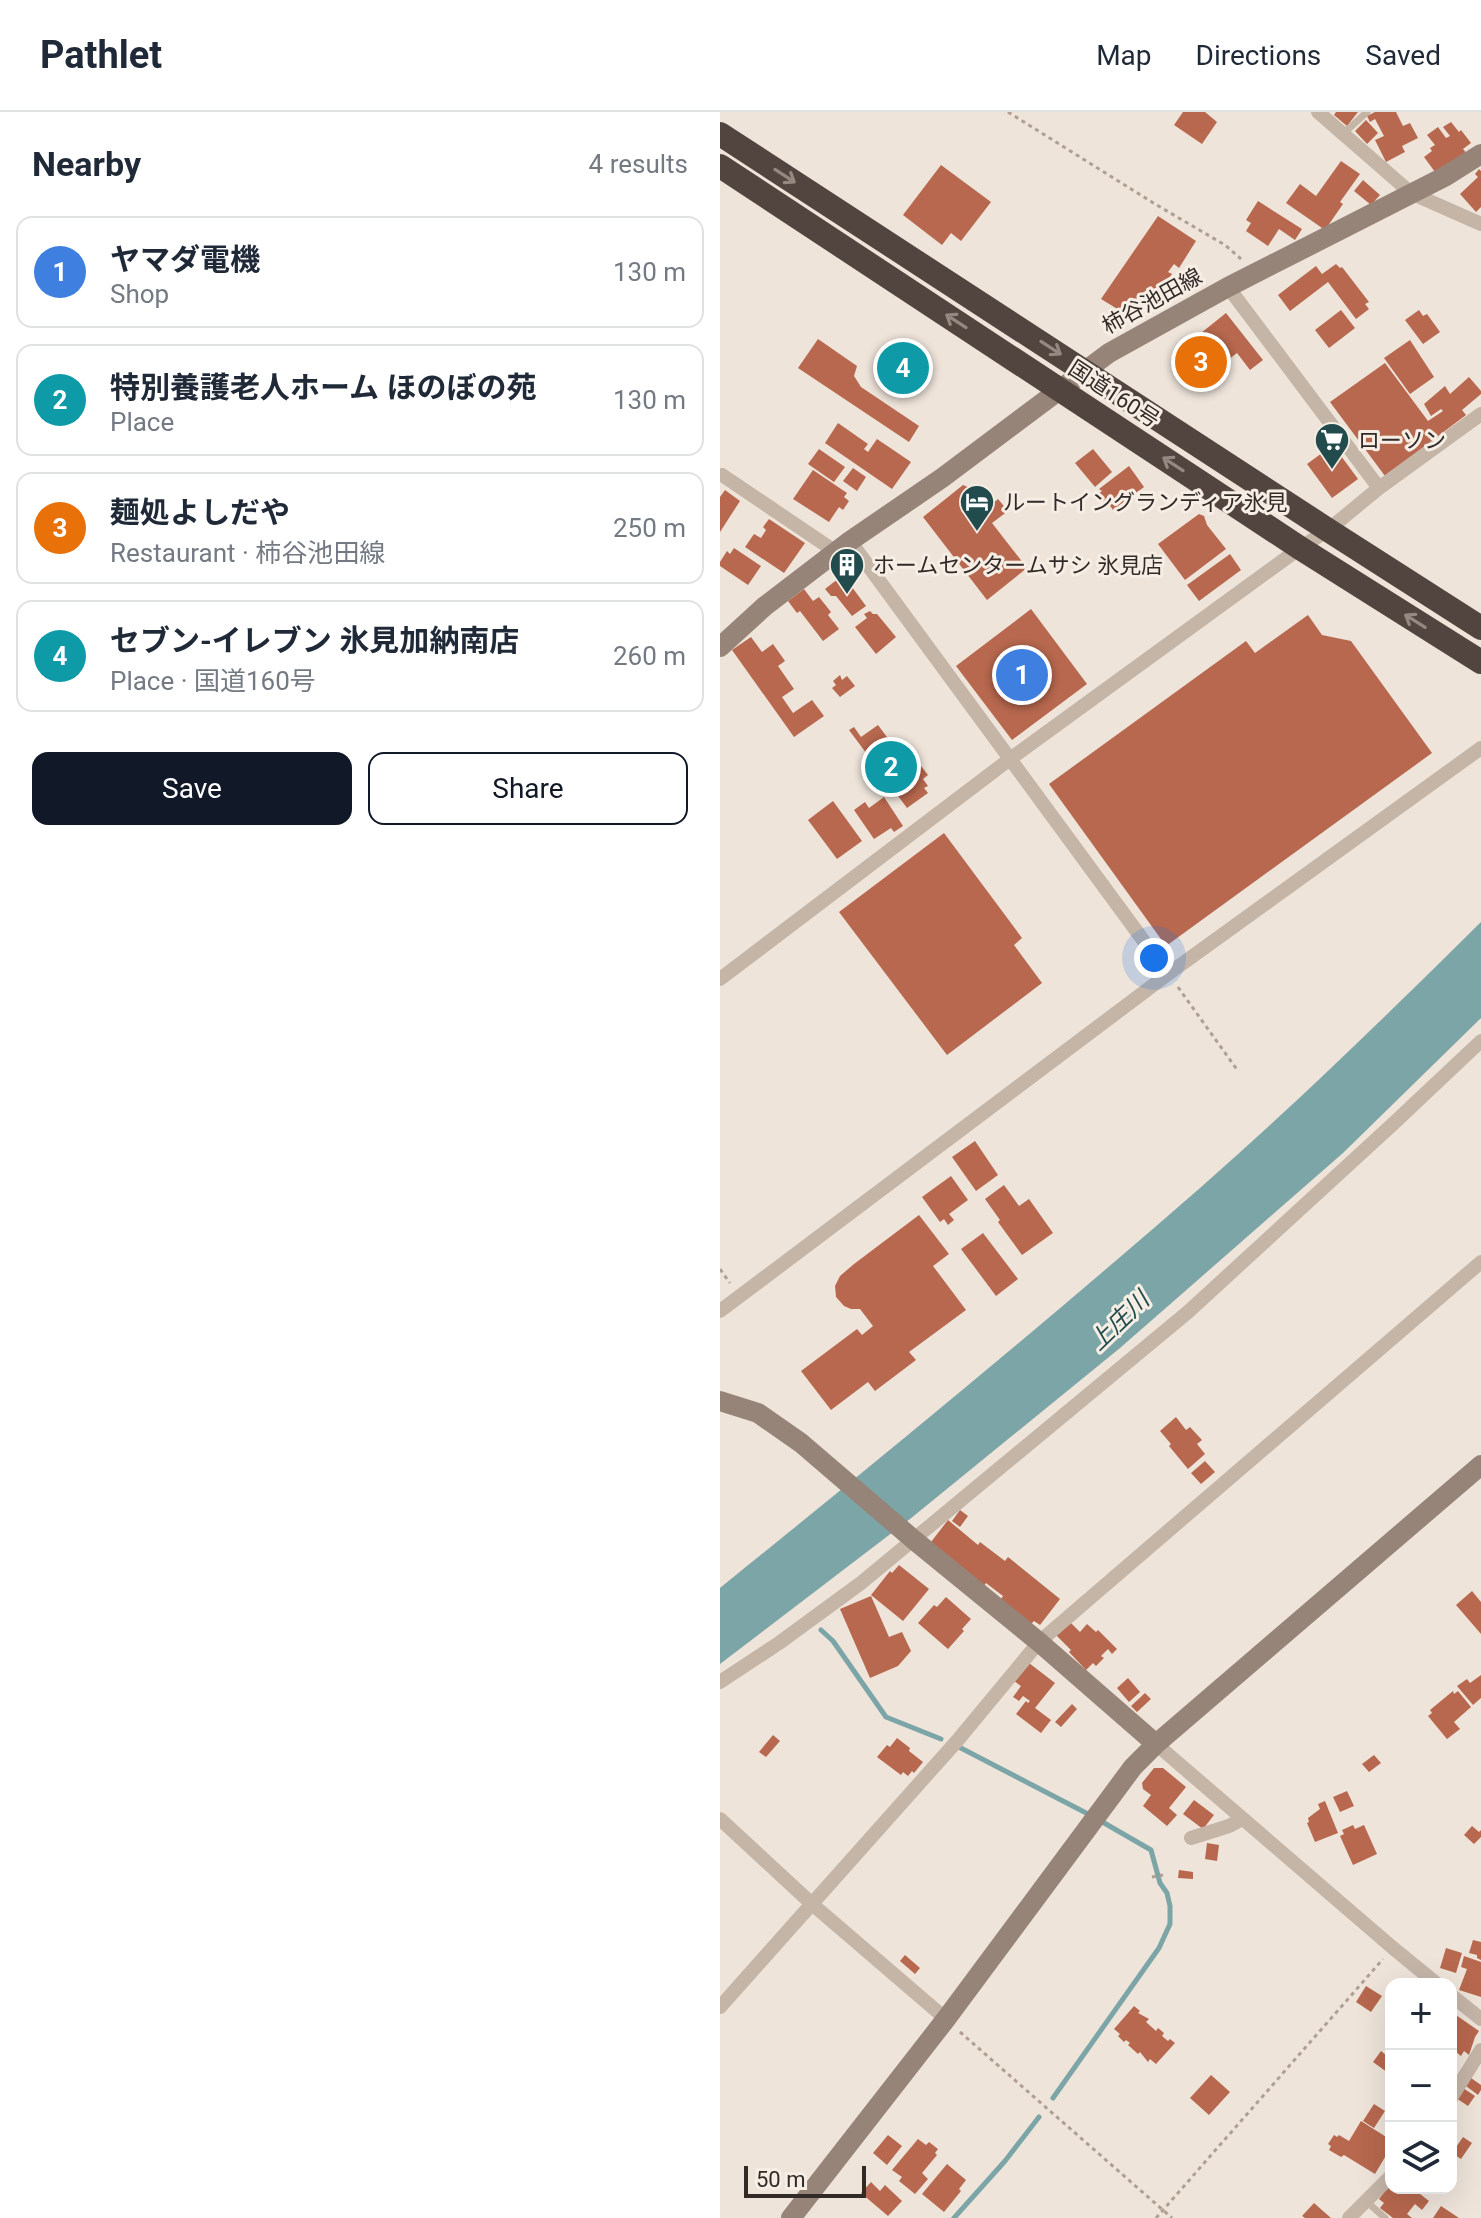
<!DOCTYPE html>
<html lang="en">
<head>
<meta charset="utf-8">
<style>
  :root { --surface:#fff; --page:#f2f2f3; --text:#1f2937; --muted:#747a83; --line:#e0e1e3; --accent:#111827 }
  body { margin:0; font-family:Roboto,"Noto Sans JP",sans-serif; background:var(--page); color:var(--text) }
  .controls { position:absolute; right:24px; bottom:24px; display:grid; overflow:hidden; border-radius:16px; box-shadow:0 8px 32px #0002 }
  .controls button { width:72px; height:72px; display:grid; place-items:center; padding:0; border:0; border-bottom:2px solid var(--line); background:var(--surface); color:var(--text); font:40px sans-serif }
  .scale { position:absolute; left:24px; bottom:20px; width:122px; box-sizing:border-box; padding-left:8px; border:4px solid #322a27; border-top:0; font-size:22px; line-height:28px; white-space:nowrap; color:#322a27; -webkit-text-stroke:6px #f6eee5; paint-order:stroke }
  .you { position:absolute; left:434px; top:846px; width:28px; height:28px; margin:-20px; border:6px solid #fff; border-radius:50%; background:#1a73e8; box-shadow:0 0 0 12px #1a73e833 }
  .badge { display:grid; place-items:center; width:52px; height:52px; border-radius:50%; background:var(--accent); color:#fff; font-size:26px; font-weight:700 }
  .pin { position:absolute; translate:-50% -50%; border:4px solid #fff; box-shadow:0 2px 8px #0006 }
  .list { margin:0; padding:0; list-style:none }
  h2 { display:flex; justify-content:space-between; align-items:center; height:104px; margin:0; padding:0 32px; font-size:34px }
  h2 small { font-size:26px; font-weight:400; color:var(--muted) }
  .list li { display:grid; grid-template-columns:52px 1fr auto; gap:24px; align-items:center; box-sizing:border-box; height:112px; margin:0 16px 16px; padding:0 16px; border:2px solid var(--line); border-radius:16px }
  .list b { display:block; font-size:30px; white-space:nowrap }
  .list p { margin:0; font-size:26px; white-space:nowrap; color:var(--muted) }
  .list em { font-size:26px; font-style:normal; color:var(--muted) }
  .actions { display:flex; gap:16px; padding:24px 32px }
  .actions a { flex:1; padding:18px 0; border:2px solid var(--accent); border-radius:16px; text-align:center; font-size:28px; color:var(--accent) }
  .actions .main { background:var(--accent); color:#fff }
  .icon { flex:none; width:44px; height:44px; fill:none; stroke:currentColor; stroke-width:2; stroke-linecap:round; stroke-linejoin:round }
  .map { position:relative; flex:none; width:761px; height:2106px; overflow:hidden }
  header { display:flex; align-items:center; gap:48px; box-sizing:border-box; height:112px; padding:0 40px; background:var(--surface); border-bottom:2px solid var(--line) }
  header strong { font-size:38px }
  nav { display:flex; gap:44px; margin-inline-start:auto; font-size:28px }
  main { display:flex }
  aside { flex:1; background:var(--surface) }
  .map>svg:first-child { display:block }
</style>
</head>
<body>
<header>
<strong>Pathlet</strong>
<nav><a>Map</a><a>Directions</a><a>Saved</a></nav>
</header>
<main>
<aside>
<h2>Nearby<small>4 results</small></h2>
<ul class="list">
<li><span class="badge" style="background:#3f7fe0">1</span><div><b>ヤマダ電機</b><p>Shop</p></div><em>130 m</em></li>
<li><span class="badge" style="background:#0f9aa8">2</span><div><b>特別養護老人ホーム ほのぼの苑</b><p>Place</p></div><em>130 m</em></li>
<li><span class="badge" style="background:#e8710a">3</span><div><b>麺処よしだや</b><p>Restaurant · 柿谷池田線</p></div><em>250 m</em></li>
<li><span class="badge" style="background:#0f9aa8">4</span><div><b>セブン-イレブン 氷見加納南店</b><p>Place · 国道160号</p></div><em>260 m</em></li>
</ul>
<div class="actions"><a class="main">Save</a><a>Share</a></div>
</aside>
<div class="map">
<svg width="761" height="2106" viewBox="0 0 761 2106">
  <rect width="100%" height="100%" fill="#eee4da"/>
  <!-- water -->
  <path fill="#7ca5a7" d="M761,810V906L623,1041L400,1236L190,1407L0,1552V1476C162,1345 323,1213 480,1076C577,991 669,901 761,810Z"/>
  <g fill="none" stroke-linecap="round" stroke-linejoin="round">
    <!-- stream -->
    <path stroke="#7ca5a7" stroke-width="5" d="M101,1518L113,1529L166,1605L221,1627
      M237,1634L370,1703
      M333,1986L439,1836L450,1812V1794L447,1781L440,1771L431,1738L379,1708
      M234,2106L285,2049L319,2005"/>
  </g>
  <!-- building -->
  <path fill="#b7684e" d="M463,0H485L497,10L482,32L454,13Z
    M616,0H638L627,14L614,3Z
    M655,0H676L683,14L690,11L698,26L682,34L685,40L666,50L655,28L664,24L655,7L650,10L647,4Z
    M646,8L658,21L647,32L635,19Z
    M731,10L739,20L741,18L751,31L743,37L748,43L728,57L725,53L715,60L704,45L712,39L710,36L715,33L707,23L718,15L726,26L730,24L723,15Z
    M621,49L640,62L620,90L623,92L605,118L566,91L580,72L596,84Z
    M221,53L271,90L241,129L231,121L222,133L183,103Z
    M759,57L761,59V95L756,100L740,82L758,65L755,62Z
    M643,68L660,83L651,93L634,79Z
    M538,89L582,117L575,128L559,117L548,134L526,119L531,111L526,108Z
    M438,104L476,129L459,156L454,152L448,160L452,162L441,178L437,176L430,186L404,201L381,187Z
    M616,152L620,156L622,155L649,190L645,192L649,197L636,207L608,170L570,199L558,183L596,154L602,162Z
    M621,198L635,216L609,236L595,218Z
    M699,198L703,204L707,202L720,220L703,232L685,208Z
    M506,201L543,248L530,258L517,241L499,255L476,225Z
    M98,227L137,254L134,264L141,275L199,314L189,330L78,256Z
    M690,228L714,265L690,282L664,246Z
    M168,232L211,260L196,280L154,253Z
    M482,235L496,254L480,265L467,247Z
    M665,251L708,309L723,299L721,297L711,304L704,292L725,274L730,282L749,265L761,279V282L742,298L746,303L665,364L610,290Z
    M118,311L148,332L144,337L148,340L157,327L191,350L172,377L105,331Z
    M613,333L638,367L612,386L587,352Z
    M99,337L125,355L114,370L88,352Z
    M373,337L392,360L375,375L355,351Z
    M409,354L424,375L393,398L389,392L385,395L377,383L382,379L379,377Z
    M133,356L146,365L137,379L123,369Z
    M93,358L127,381L124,385L129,389L123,398L119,395L109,410L73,387Z
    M243,373L250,376L266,397L278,387L288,399L272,411L307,456L267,488L203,405Z
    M5,378L20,389L0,420V385Z
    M479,402L484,404L487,413L506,437L465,468L438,432Z
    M49,407L85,431L64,461L25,435L34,422L41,426L46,418L43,415Z
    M14,436L41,454L28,473L0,454V450L7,439L10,442Z
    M510,442L521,458L479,489L467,473Z
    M123,463L146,494L132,504L116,484H111L105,477Z
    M84,477L93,489L99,485L111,500L108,503L119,517L103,529L80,499L77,501L68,489Z
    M311,497L367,572L292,628L236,554Z
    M150,499L153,502H157L176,525L156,542L135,515L147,506L144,502Z
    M588,503L602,523L631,529L712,641L446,834L329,672L526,529L535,541Z
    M31,525L42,540L53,532L65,549L58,554L74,577L62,585L73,601L92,588L104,604L74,625L12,538Z
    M120,563L122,568L127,564L135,574L120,585L112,576L116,573L113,569Z
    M158,613L190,656L198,650L208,663L203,667L208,674L204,676L208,681L187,696L129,618L134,615L141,625Z
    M164,685L183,714L174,720L171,716L154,727L134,698L145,690L149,696Z
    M113,689L142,729L117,747L88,708Z
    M224,721L302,826L294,833L322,871L227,943L119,800Z
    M255,1029L278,1063L256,1079L232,1045Z
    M231,1064L248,1088L229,1102L234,1108L228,1113L224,1107L220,1110L202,1085Z
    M284,1073L299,1094L309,1087L333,1121L302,1143L278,1110L280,1108L265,1087Z
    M199,1103L229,1142L213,1154L246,1198L189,1240L196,1248L155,1279L148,1270L111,1298L81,1259L137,1217L142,1223L153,1214L140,1197H131L124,1194L116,1185L115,1174L120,1164L134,1152Z
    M263,1121L298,1167L276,1184L241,1137Z
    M456,1305L466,1318L470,1315L482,1328L477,1332L485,1342L468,1357L449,1334L451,1332L440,1319Z
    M485,1349L495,1360L481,1372L471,1361Z
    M240,1398L248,1404L240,1415L232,1409Z
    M228,1408L258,1433L260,1430L285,1449L288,1445L340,1487L320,1513L314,1509L311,1512L281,1487L283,1484L266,1471L263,1475L211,1430Z
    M179,1453L209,1477L183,1509L151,1483L170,1459L172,1461Z
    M752,1479L761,1490V1522L736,1493Z
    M151,1484L169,1525L182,1520L191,1539L178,1554L150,1566L120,1497Z
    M226,1485L251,1507L242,1517L244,1519L228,1537L198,1511L214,1493L217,1495Z
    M350,1510L360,1520L367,1512L376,1520L378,1518L397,1537L392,1542L388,1537L381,1544L384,1546L376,1554L373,1551L366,1558L349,1540L351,1538L336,1523Z
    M309,1551L335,1571L315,1596L331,1608L321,1621L296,1602L306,1589L308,1591L310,1589L303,1584L299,1589L293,1585L301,1574L294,1569Z
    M761,1563V1586L753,1593L737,1574L747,1567L750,1571Z
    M408,1566L420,1580L409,1590L397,1576Z
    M733,1579L734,1582L738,1579L751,1595L734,1610L740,1617L727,1627L708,1604L712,1601L710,1598Z
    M425,1581L431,1587L417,1600L411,1594Z
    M352,1592L357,1597L341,1615L335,1610Z
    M53,1623L60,1629L46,1645L39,1640Z
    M177,1626L190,1636L189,1639L203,1650L194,1661L192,1659L188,1664L183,1660L181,1663L157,1645L167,1633L170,1635Z
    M654,1643L661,1651L649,1660L642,1652Z
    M434,1656H443L466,1675L449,1696L457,1703L447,1714L423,1694L431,1683L423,1677L422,1671Z
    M627,1679L634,1694L620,1700L613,1685Z
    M474,1688L494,1703L483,1717L463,1702Z
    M605,1689L618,1721L595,1730L587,1711L589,1710L588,1706L600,1697L598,1692Z
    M633,1713L635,1717L644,1713L657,1742L633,1753L620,1724L624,1722L622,1718Z
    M752,1714L759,1720L761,1718V1725L754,1732L744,1723Z
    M487,1731L499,1733L497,1749L485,1747Z
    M459,1758L473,1760V1767L458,1766Z
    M753,1828L761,1830V1848L757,1846V1843L749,1841Z
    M726,1836L742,1841L736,1861L720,1856Z
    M185,1843L200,1856L195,1862L180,1849Z
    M744,1844L761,1850V1885L739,1878L747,1857L741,1855Z
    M646,1874L662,1884L651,1900L636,1890Z
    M414,1894L420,1899L418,1901L429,1907L426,1910L436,1919L438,1916L444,1921L442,1924L448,1929L450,1927L455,1931L436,1952L430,1947L428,1950L420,1940L418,1942L408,1933L410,1931L406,1928L404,1930L398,1924L400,1922L394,1917Z
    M733,1901L759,1919L755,1925L749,1943L744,1939L741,1944L731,1936V1905Z
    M661,1939L671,1947V1963L653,1950Z
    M491,1963L510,1980L489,2003L470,1986Z
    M751,1966L761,1973V1978L758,1983L746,1974Z
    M743,1976L755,1984L748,1994L736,1986Z
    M654,1992L665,1999L654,2016L643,2009Z
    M641,2009L671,2028V2035L655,2062L624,2043L621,2045L609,2038L611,2034L608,2032L614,2023L617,2025L619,2023L629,2029Z
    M168,2023L182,2034L167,2053L153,2041Z
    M743,2025L752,2031L741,2047L732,2041Z
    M198,2027L206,2033L209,2030L218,2037L215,2041L217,2043L202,2061L208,2067L195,2082L179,2069L182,2065L172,2058Z
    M227,2052L246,2068L239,2077L241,2079L224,2100L202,2082Z
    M151,2070L160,2079L165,2073L182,2089L168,2104L141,2081Z
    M671,2071V2076H697L695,2078L709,2089L702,2098L695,2092L687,2102L692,2106H673L660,2096L664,2091L659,2087Z
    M594,2091L611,2106H585L582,2104Z
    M721,2094L739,2106H713Z"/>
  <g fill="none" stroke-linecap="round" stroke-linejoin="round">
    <!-- path -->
    <path stroke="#b09f92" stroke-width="3" stroke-dasharray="4 4" stroke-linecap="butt" d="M288,0L435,92L505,133L521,147
      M458,875L518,959
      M0,1157L10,1171
      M432,1765L443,1763
      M240,1920L452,2106
      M436,2106L663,1847"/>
    <!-- lane -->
    <path stroke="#c4b5a7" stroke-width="7" d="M624,21L647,0
      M646,2089L665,2106"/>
    <!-- street -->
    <path stroke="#c4b5a7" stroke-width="14" d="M598,0L691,81L761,112
      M508,175L659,376
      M2,363L116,440
      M130,429L448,862
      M0,867L290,647L580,436L608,418L659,376L761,302
      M0,1199L448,862L761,636
      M0,1570L59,1531L141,1471L468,1200L674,1011L761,929
      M436,1632L673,1836L717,1872
      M0,1707L92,1792L226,1907
      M471,1726L509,1714L522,1707
      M731,1883L761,1907
      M0,1895L237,1629L319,1530L761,1150
      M731,1986L761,1938
      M629,2106L671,2064"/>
    <!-- secondary -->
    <path stroke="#978479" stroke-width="20" d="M0,535L45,494L130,429L222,366L389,241L508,175L726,64L761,42
      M0,1289L38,1301L81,1331L194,1428L319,1530L436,1632
      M71,2106L226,1907L413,1655L436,1632L761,1353"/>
    <!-- highway -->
    <path stroke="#52453f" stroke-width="24" d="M0,22L608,418L761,516
      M0,54L580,436L761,550"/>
  </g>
  <!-- one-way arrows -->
  <defs><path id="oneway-shaft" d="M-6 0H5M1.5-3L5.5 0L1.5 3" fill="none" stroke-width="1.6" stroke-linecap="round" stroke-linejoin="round" transform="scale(2)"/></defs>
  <g stroke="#948981">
    <use href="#oneway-shaft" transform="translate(65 64) rotate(33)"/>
    <use href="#oneway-shaft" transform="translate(236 209) rotate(-147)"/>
    <use href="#oneway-shaft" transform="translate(331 236) rotate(33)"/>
    <use href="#oneway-shaft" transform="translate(453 352) rotate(-147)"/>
    <use href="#oneway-shaft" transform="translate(695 509) rotate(-148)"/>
  </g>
  <!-- icons -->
  <defs>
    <symbol id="supermarket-pin" viewBox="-11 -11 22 30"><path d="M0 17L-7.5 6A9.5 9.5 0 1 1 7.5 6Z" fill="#224b4e" stroke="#f6eee5"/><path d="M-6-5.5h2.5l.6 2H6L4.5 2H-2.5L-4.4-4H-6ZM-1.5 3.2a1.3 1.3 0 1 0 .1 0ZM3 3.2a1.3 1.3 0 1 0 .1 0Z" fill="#fff"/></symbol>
    <symbol id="hotel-pin" viewBox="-11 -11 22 30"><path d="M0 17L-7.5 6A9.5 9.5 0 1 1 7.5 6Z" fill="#224b4e" stroke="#f6eee5"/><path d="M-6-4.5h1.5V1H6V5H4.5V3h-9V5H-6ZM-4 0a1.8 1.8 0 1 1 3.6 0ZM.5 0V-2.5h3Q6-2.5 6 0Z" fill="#fff"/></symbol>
    <symbol id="building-pin" viewBox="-11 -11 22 30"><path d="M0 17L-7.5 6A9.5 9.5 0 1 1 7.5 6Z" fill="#224b4e" stroke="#f6eee5"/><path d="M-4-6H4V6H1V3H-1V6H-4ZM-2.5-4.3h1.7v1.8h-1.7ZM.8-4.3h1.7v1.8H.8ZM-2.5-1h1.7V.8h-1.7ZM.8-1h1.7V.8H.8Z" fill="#fff"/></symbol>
  </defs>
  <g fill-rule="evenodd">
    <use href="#supermarket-pin" x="592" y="308" width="40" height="54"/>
    <use href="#hotel-pin" x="237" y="370" width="40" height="54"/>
    <use href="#building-pin" x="107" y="433" width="40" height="54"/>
  </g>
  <g text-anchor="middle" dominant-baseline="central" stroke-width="6" stroke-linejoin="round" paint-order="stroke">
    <!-- street labels -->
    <g font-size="22" fill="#322a27" stroke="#f6eee5">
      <text transform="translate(432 189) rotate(-29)">柿谷池田線</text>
      <text transform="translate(394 282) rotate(33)">国道160号</text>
    </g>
    <!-- poi labels -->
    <g font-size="22" fill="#322a27" stroke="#f6eee5" text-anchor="start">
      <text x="638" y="328">ローソン</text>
      <text x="283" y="390">ルートイングランディア氷見</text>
      <text x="153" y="453">ホームセンタームサシ 氷見店</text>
    </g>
    <!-- water labels -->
    <g font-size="24" font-style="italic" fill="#224b4e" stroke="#f6eee5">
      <text transform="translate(399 1209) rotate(-44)">上庄川</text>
    </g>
  </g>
</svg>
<div class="controls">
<button>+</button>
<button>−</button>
<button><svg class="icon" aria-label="layers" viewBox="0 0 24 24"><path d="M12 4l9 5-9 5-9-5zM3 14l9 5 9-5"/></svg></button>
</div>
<div class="scale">50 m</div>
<div class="you"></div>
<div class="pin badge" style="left:302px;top:563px;background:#3f7fe0">1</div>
<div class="pin badge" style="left:171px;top:655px;background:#0f9aa8">2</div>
<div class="pin badge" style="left:481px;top:250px;background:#e8710a">3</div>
<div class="pin badge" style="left:183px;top:256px;background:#0f9aa8">4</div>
</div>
</main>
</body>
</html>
